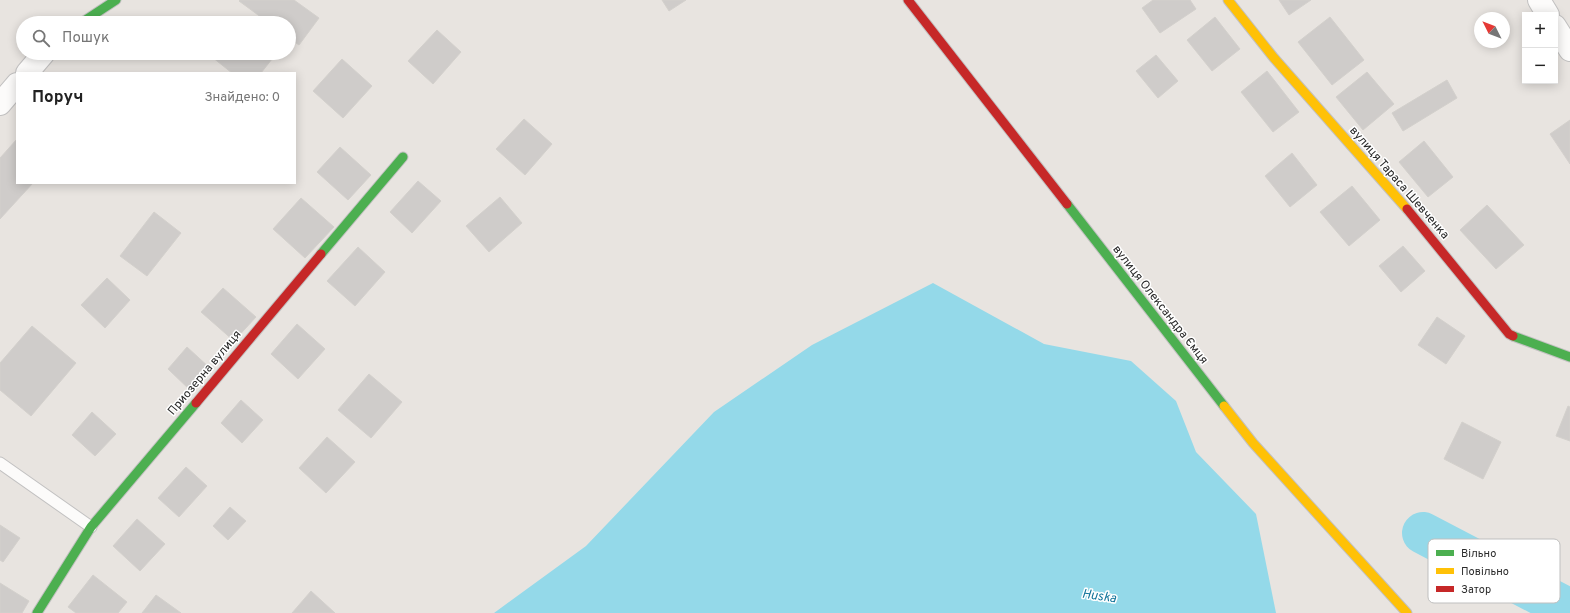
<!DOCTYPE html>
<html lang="uk">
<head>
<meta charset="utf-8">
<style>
  :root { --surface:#fff; --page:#f6f6f6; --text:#222; --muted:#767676; --line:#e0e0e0 }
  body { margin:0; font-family:Overpass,sans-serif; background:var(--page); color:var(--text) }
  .controls { position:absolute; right:12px; top:12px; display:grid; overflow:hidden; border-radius:0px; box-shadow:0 2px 10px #0003 }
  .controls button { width:36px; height:36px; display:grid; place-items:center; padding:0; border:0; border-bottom:1px solid var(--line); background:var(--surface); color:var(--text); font:20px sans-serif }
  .compass { position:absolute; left:1474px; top:12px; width:36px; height:36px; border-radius:50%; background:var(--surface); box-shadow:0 2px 10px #0003; rotate:312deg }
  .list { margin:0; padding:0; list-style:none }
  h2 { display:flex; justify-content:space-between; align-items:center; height:52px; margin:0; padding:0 16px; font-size:17px }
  h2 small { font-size:13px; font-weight:400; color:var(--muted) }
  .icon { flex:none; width:22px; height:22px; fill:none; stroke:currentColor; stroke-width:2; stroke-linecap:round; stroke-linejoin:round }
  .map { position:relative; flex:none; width:1570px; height:613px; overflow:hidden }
  .search { position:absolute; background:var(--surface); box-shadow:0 2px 10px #0003; left:16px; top:16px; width:280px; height:44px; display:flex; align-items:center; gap:10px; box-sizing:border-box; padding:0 14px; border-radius:22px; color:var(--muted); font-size:15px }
  .panel { position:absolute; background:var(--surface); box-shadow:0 2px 10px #0003; left:16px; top:72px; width:280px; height:112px; border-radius:0px }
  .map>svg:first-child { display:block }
</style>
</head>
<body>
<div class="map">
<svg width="1570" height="613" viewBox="0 0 1570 613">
  <rect width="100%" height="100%" fill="#e8e4e0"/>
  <!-- water -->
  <path fill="#94d9e9" d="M933,283L1044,344L1131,361L1176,401L1196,452L1256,514L1276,613H494L586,546L714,412L812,345Z"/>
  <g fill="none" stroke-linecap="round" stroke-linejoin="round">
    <!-- river -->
    <path stroke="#94d9e9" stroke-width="42" d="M1423,533L1570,610"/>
  </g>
  <!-- building -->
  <path fill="#cfccca" stroke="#d3d0cc" d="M240,0H294L319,18L299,45L289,38V23H269L239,1Z
    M662,0H686L669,11Z
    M1153,0H1190L1196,9L1160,33L1142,8Z
    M1279,0H1311L1289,15Z
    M1215,17L1240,49L1212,71L1187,40Z
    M1330,17L1364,60L1332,85L1298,42Z
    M437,30L461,52L433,84L408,61Z
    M216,53H264L272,59L261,73H232L212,57Z
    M1156,55L1178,81L1158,98L1136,71Z
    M342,59L372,86L343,118L313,91Z
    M1267,71L1299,112L1273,132L1241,92Z
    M1367,72L1394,104L1363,130L1336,97Z
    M1447,80L1457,98L1403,131L1392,113Z
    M524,119L552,144L525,175L496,149Z
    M1570,120V164L1550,134Z
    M17,139V183H33L0,219V158Z
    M1424,141L1453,177L1428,197L1399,162Z
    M340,147L371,175L348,200L317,172Z
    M1292,153L1317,185L1290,207L1265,176Z
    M418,181L441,201L412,233L390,212Z
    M1352,186L1380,220L1349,246L1320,212Z
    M500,197L522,223L489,252L466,226Z
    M301,198L334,227L305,258L273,229Z
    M1487,205L1524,245L1496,269L1460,230Z
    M154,212L181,233L147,276L120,256Z
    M1403,246L1425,271L1401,292L1379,266Z
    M358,247L385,272L355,306L327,281Z
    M107,278L130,300L105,328L81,305Z
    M223,288L256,317L234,341L201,312Z
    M1437,317L1465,336L1446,364L1418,345Z
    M297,324L325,349L298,379L271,354Z
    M32,326L76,363L31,416L0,390V363Z
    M187,347L211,369L191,391L168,369Z
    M369,374L402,402L371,438L338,410Z
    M241,400L263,420L242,443L221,423Z
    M1568,406L1570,407V441L1556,436Z
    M92,412L116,434L95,456L72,435Z
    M1462,422L1501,442L1483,479L1444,459Z
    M327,437L355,462L326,493L299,468Z
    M186,467L207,486L179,517L158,498Z
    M230,507L246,521L228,540L213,526Z
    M137,519L165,544L140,571L113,546Z
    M0,525L20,538L3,562L0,560Z
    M93,575L127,602L118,613H76L68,607Z
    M0,583L29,601L22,613H0Z
    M311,591L335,613H292Z
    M156,595L181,613H142Z"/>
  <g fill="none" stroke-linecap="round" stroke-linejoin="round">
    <defs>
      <path id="lane" d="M0,463L91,527"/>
      <path id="street" d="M1539,0L1548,15
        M1555,26L1570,50
        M27,73L44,53
        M0,104L17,84"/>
      <path id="fast" d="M81,23L116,0
        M1067,204L1224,406
        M321,254L403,157
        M1513,336L1570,357
        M37,613L91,527L196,403"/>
      <path id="slow" d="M1228,0L1274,58L1407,209
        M1224,406L1253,443L1407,613"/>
      <path id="jam" d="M908,0L1067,204
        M1407,209L1509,334L1513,336
        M196,403L321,254"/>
    </defs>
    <!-- lane casing -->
    <use href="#lane" stroke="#c2c1c1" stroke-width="13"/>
    <!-- street casing -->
    <use href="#street" stroke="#c2c1c1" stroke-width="24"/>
    <!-- fast casing -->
    <use href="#fast" stroke="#c2c1c1" stroke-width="11"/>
    <!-- slow casing -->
    <use href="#slow" stroke="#c2c1c1" stroke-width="11"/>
    <!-- jam casing -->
    <use href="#jam" stroke="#c2c1c1" stroke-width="11"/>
    <!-- lane -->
    <use href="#lane" stroke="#fcfbfa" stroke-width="11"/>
    <!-- street -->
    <use href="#street" stroke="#fcfbfa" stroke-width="22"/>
    <!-- fast -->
    <use href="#fast" stroke="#4caf50" stroke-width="9"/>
    <!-- slow -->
    <use href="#slow" stroke="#ffc107" stroke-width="9"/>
    <!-- jam -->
    <use href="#jam" stroke="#c62828" stroke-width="9"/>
  </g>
  <g text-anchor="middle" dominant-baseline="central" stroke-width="3" stroke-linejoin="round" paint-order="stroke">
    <!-- street labels -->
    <g font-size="12" fill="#2a2a2a" stroke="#fff">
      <text transform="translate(1399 183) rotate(49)">вулиця Тараса Шевченка</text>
      <text transform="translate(1160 305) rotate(52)">вулиця Олександра Ємця</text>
      <text transform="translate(205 373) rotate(-50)">Приозерна вулиця</text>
    </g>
    <!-- water labels -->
    <g font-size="13" font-style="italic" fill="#0f7399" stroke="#fff">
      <text transform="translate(1099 597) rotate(8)">Huska</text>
    </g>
  </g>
  <!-- legend -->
  <rect x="1428" y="539" width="132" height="64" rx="6" fill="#fff" stroke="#bfbfbf" stroke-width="1"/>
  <rect x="1436" y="550" width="18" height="6" fill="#4caf50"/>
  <rect x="1436" y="568" width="18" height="6" fill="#ffc107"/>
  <rect x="1436" y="586" width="18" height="6" fill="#c62828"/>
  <g font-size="11" fill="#2a2a2a">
    <text x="1461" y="557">Вільно</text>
    <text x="1461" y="575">Повільно</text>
    <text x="1461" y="593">Затор</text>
  </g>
</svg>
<div class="controls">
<button>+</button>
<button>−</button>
</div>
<svg class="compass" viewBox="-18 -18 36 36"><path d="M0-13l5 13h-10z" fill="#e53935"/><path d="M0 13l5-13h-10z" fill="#767676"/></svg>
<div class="search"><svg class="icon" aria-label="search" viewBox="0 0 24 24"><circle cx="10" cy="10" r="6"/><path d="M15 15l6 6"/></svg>Пошук</div>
<section class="panel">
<h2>Поруч<small>Знайдено: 0</small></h2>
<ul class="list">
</ul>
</section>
</div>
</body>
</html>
